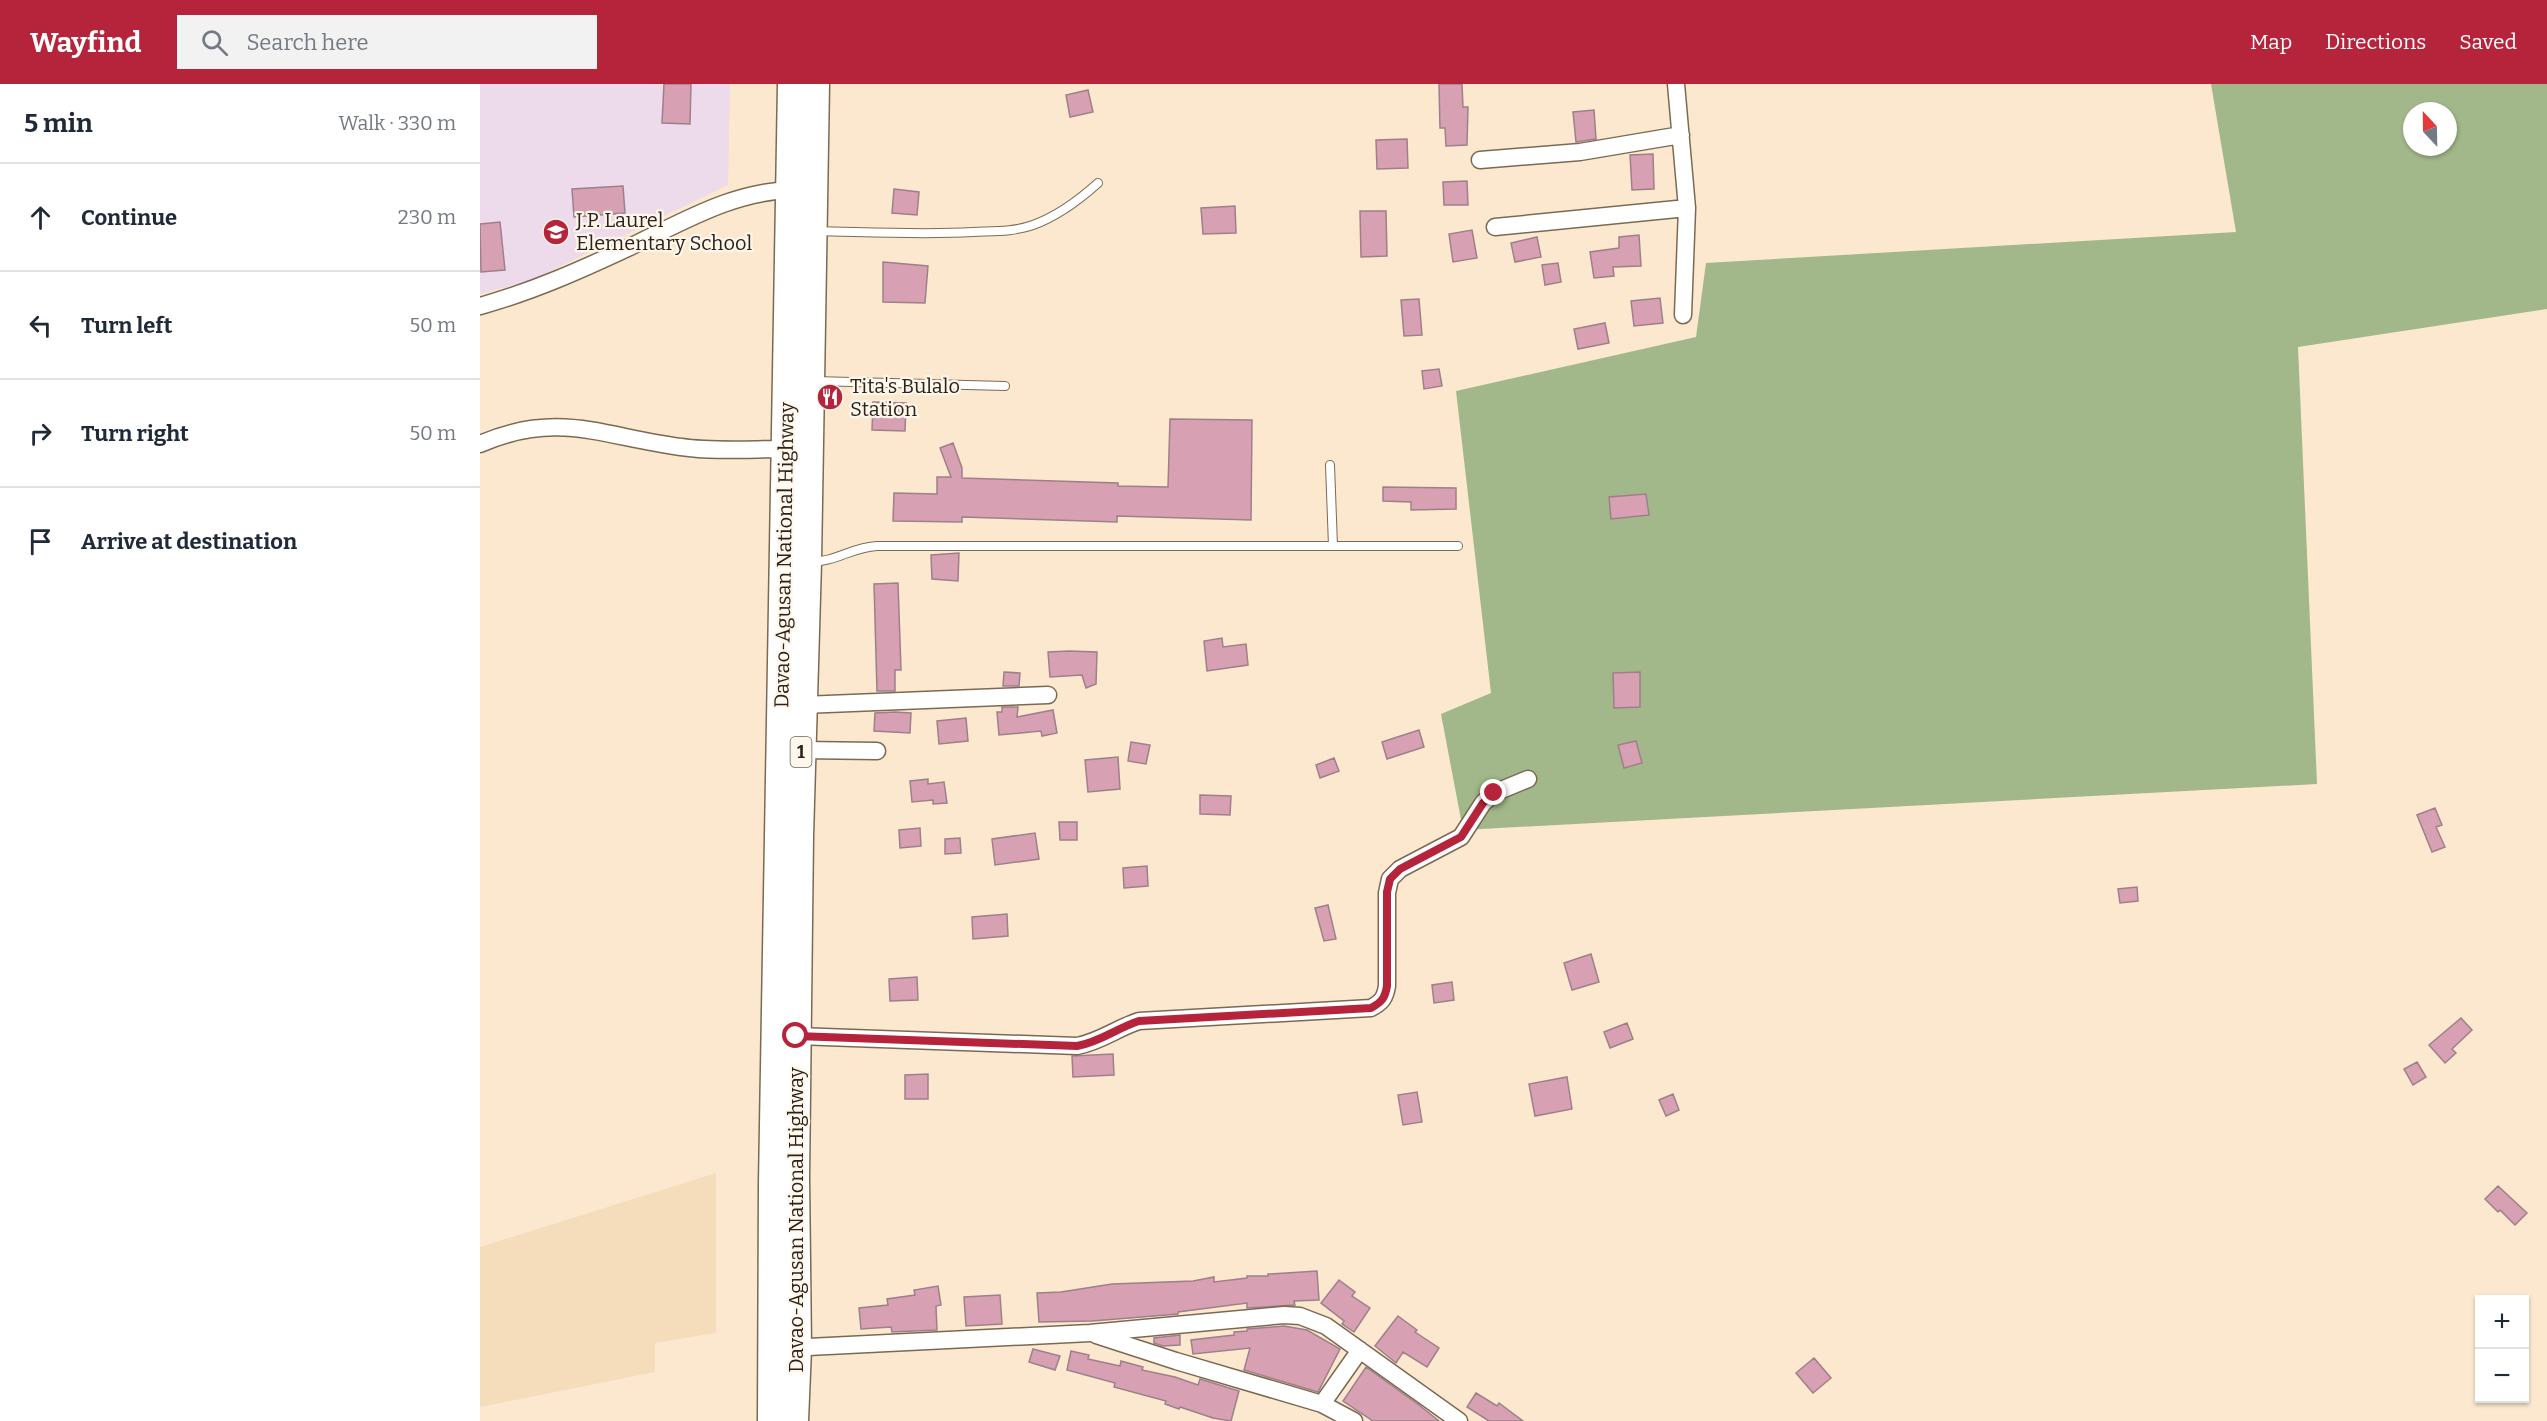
<!DOCTYPE html>
<html lang="en">
<head>
<meta charset="utf-8">
<style>
  :root { --surface:#fff; --page:#f2f2f3; --text:#1f2937; --muted:#747a83; --line:#e0e1e3; --accent:#b6243b }
  body { margin:0; font-family:Bitter,serif; background:var(--page); color:var(--text) }
  .controls { position:absolute; right:18px; bottom:18px; display:grid; overflow:hidden; border-radius:0px; box-shadow:0 2px 4px #0004 }
  .controls button { width:54px; height:54px; display:grid; place-items:center; padding:0; border:0; border-bottom:2px solid var(--line); background:var(--surface); color:var(--text); font:30px sans-serif }
  .compass { position:absolute; left:1923px; top:18px; width:54px; height:54px; border-radius:50%; background:var(--surface); box-shadow:0 2px 4px #0004; rotate:338deg }
  .stop { position:absolute; width:18px; height:18px; margin:-14px; border:4px solid #b6243b; border-radius:50%; background:#fff }
  .stop.end { background:#b6243b; border-color:#fff; box-shadow:0 2px 6px #0008 }
  .list { margin:0; padding:0; list-style:none }
  h2 { display:flex; justify-content:space-between; align-items:center; height:78px; margin:0; padding:0 24px; font-size:26px }
  h2 small { font-size:20px; font-weight:400; color:var(--muted) }
  .list li { display:grid; grid-template-columns:39px 1fr auto; gap:18px; align-items:center; box-sizing:border-box; height:108px; padding:0 24px; border-top:2px solid var(--line) }
  .list b { display:block; font-size:22px; white-space:nowrap }
  .list em { font-size:20px; font-style:normal; color:var(--muted) }
  .icon { flex:none; width:33px; height:33px; fill:none; stroke:currentColor; stroke-width:2; stroke-linecap:round; stroke-linejoin:round }
  .map { position:relative; flex:none; width:2067px; height:1337px; overflow:hidden }
  header { display:flex; align-items:center; gap:36px; box-sizing:border-box; height:84px; padding:0 30px; background:var(--accent); color:#fff }
  header strong { font-size:28px }
  nav { display:flex; gap:33px; margin-inline-start:auto; font-size:21px }
  .search { width:420px; height:54px; background:var(--page); display:flex; align-items:center; gap:15px; box-sizing:border-box; padding:0 21px; border-radius:0px; color:var(--muted); font-size:22px }
  main { display:flex }
  aside { flex:1; background:var(--surface) }
  .map>svg:first-child { display:block }
</style>
</head>
<body>
<header>
<strong>Wayfind</strong>
<div class="search"><svg class="icon" aria-label="search" viewBox="0 0 24 24"><circle cx="10" cy="10" r="6"/><path d="M15 15l6 6"/></svg>Search here</div>
<nav><a>Map</a><a>Directions</a><a>Saved</a></nav>
</header>
<main>
<aside>
<h2>5 min<small>Walk · 330 m</small></h2>
<ul class="list">
<li><svg class="icon" aria-label="ahead" viewBox="0 0 24 24"><path d="M12 20V5M6 11l6-6 6 6"/></svg><div><b>Continue</b></div><em>230 m</em></li>
<li><svg class="icon" aria-label="left" viewBox="0 0 24 24"><path d="M17 20v-9H6M10 6l-5 5 5 5"/></svg><div><b>Turn left</b></div><em>50 m</em></li>
<li><svg class="icon" aria-label="right" viewBox="0 0 24 24"><path d="M7 20v-9h11M14 6l5 5-5 5"/></svg><div><b>Turn right</b></div><em>50 m</em></li>
<li><svg class="icon" aria-label="arrive" viewBox="0 0 24 24"><path d="M6 21V4h12l-3 4 3 4H6"/></svg><div><b>Arrive at destination</b></div></li>
</ul>
</aside>
<div class="map">
<svg width="2067" height="1337" viewBox="0 0 2067 1337">
  <rect width="100%" height="100%" fill="#fbe8ce"/>
  <!-- built -->
  <path fill="#f5ddbc" d="M236,1089V1249L175,1259V1288L0,1323V1163Z"/>
  <!-- education -->
  <path fill="#eddaeb" d="M0,0H250L248,101L54,195L0,210Z"/>
  <!-- forest -->
  <path fill="#a2b88a" fill-rule="evenodd" d="M1731,0H2067V225L1818,263L1837,700L983,746L961,630L1011,609L976,307L1216,253L1226,179L1756,148ZM1932,27H1968V63H1932Z"/>
  <!-- building -->
  <path fill="#d7a0b3" stroke="#9e808a" stroke-width="1.5" d="M184,0H211L210,40L182,39Z
    M959,0H982L983,23H988L987,61L966,62L965,44H960Z
    M608,6L613,28L590,33L586,11Z
    M1114,26L1116,55L1096,58L1093,28Z
    M927,55L928,84L897,85L896,56Z
    M1173,70L1174,105L1152,106L1150,71Z
    M987,97L988,121H964L963,98Z
    M143,102L145,129L94,133L92,105Z
    M414,105L439,108L437,131L412,129Z
    M755,122L756,149L723,150L721,124Z
    M880,127H906L907,172L881,173Z
    M20,138L25,186L1,188L0,140Z
    M992,146L997,174L973,178L969,150Z
    M1159,151L1161,182L1133,183L1134,192L1114,194L1110,168L1139,164V153Z
    M1057,153L1061,173L1035,178L1031,159Z
    M403,178L448,182L445,219L403,218Z
    M1078,179L1081,198L1065,201L1062,181Z
    M1180,214L1183,239L1154,242L1151,217Z
    M939,215L942,251L924,252L921,216Z
    M1125,239L1129,259L1098,265L1094,245Z
    M959,285L962,302L944,305L942,287Z
    M393,318L426,319L425,347L392,346Z
    M690,335L772,336L771,436L637,432V438L482,433V438L413,437L414,409L457,410V393H471L460,364L473,359L482,384V394L638,399V402L688,403Z
    M903,403L976,404V425L931,426V418L903,417Z
    M1166,410L1169,431L1131,435L1129,413Z
    M479,469L478,497L452,495L451,471Z
    M418,499L421,586H415V607H397L394,500Z
    M742,554L743,563L766,560L768,581L727,587L724,557Z
    M589,567L617,568L616,600L606,604L602,591L570,593L568,568Z
    M524,588L540,589L539,602H523Z
    M1160,588V623L1134,624L1133,589Z
    M522,623H538L537,633L573,626L577,649L562,652L561,647L519,651L517,628H522Z
    M415,628L431,629L430,649L394,647L395,629Z
    M486,634L488,657L459,660L457,637Z
    M939,646L944,663L907,675L902,658Z
    M1156,657L1162,679L1144,684L1138,661Z
    M651,658L670,661L666,680L648,677Z
    M638,673L640,705L608,708L605,676Z
    M854,674L859,687L840,694L836,681Z
    M448,695V700L464,698L467,719L453,720V716L432,718L430,697Z
    M720,711L751,712L750,731L720,730Z
    M1955,724L1962,741L1956,743L1965,763L1952,768L1937,731Z
    M579,738H597V756H580Z
    M440,744L441,762L420,764L419,746Z
    M555,749L559,775L515,781L512,755Z
    M480,754L481,769L465,770V755Z
    M667,782L668,802L644,804L643,784Z
    M1657,803L1658,817L1640,819L1638,805Z
    M848,821L856,855L844,857L835,824Z
    M527,830L528,852L493,855L492,833Z
    M1111,870L1119,898L1092,906L1084,879Z
    M437,893L438,916L410,917L409,895Z
    M972,898L974,916L954,919L952,901Z
    M1981,934L1992,946L1972,965L1976,969L1965,979L1949,961Z
    M1147,939L1153,955L1130,964L1124,948Z
    M633,970L634,991L593,993L592,972Z
    M1937,978L1946,993L1933,1001L1924,985Z
    M448,990V1015H425V991Z
    M1087,993L1092,1025L1055,1032L1049,1000Z
    M937,1008L942,1038L923,1041L918,1011Z
    M1193,1010L1199,1026L1186,1032L1179,1016Z
    M2018,1102L2047,1129L2035,1141L2020,1126L2018,1128L2005,1115Z
    M837,1187L839,1216L814,1217L815,1221L767,1224V1219L698,1228V1230L612,1237L559,1238L557,1209L581,1208L632,1200L713,1197L734,1193V1198L767,1194V1192H788V1190Z
    M859,1196L875,1208L872,1212L890,1224L874,1248L862,1240L864,1237L841,1219Z
    M458,1202L461,1221L456,1222L457,1246L412,1248L411,1243L381,1245L379,1224L408,1221L407,1215L435,1211L434,1206Z
    M520,1211L522,1240L486,1242L484,1213Z
    M918,1232L937,1246L935,1248L959,1264L947,1283L923,1268L916,1279L895,1262Z
    M804,1242L827,1246L860,1265L838,1308L764,1286L770,1264L713,1270L711,1256L754,1251V1248L767,1247V1245Z
    M700,1251V1261L683,1262L674,1259V1254Z
    M553,1265L580,1272L575,1286L549,1278Z
    M591,1267L609,1271L608,1275L640,1282L641,1277L663,1283L662,1286L695,1293L718,1301L720,1295L759,1307L751,1337L733,1334L700,1323L699,1325L685,1320L686,1317L634,1303L635,1299L587,1286Z
    M1334,1274L1351,1294L1333,1309L1316,1289Z
    M886,1283L939,1321L959,1337H893L863,1317Z
    M996,1309L1017,1322L1019,1319L1043,1337H1009L987,1323Z"/>
  <g fill="none" stroke-linecap="round" stroke-linejoin="round">
    <defs>
      <path id="service" d="M336,147C388,148 441,151 493,148C512,147 534,148 553,141C578,132 598,117 618,99
        M334,297L525,302
        M850,381L853,462
        M330,478C356,478 372,463 397,462H978"/>
      <path id="minor" d="M1196,0L1207,124L1203,231
        M1000,76L1100,68L1201,51
        M1015,143L1207,124
        M0,222C54,207 103,185 154,161C206,136 258,105 318,106
        M0,360C78,326 124,353 201,363C235,368 271,365 306,365
        M323,621L568,611
        M321,666L397,667
        M317,952L597,962C620,958 637,944 659,937L891,924C902,918 905,914 907,902V809L910,795L920,785L981,753L1003,719L1014,709L1048,695
        M616,1251L696,1277L842,1320L874,1337
        M308,1264L610,1249L804,1231L820,1232L846,1242L979,1337
        M842,1320L880,1266"/>
      <path id="trunk" d="M292,1337L293,1099L312,0
        M314,1337L317,1264L315,1094L319,752L327,478L335,0"/>
    </defs>
    <!-- service casing -->
    <use href="#service" stroke="#7b6a53" stroke-width="10"/>
    <!-- minor casing -->
    <use href="#minor" stroke="#7b6a53" stroke-width="19"/>
    <!-- trunk casing -->
    <use href="#trunk" stroke="#7b6a53" stroke-width="31"/>
    <!-- service -->
    <use href="#service" stroke="#fff" stroke-width="8"/>
    <!-- minor -->
    <use href="#minor" stroke="#fff" stroke-width="16"/>
    <!-- trunk -->
    <use href="#trunk" stroke="#fff" stroke-width="28"/>
  </g>
  <g fill="none" stroke-linecap="round" stroke-linejoin="round">
    <!-- route -->
    <path stroke="#b6243b" stroke-width="8" d="M316,952L597,962C620,958 637,944 659,937L891,924C902,918 905,914 907,902V808L910,795L920,785L981,753L1003,719L1014,709"/>
  </g>
  <!-- icons -->
  <defs>
    <symbol id="school-disc" viewBox="-11 -11 22 22"><circle r="9.5" fill="#b6243b" stroke="#fff7ec"/><path d="M0-5L7-2L0 1L-7-2ZM-4 1L0 2.5L4 1V4Q0 6-4 4Z" fill="#fff"/></symbol>
    <symbol id="restaurant-disc" viewBox="-11 -11 22 22"><circle r="9.5" fill="#b6243b" stroke="#fff7ec"/><path d="M-5-6h1v4h1v-4h1v4h1v-4h1v5L-1.5 .5V6h-2V.5L-5-1ZM5-6V6H3V1.5H1.5Q1.5-4 5-6Z" fill="#fff"/></symbol>
  </defs>
  <g fill-rule="evenodd">
    <use href="#school-disc" x="61" y="133" width="30" height="30"/>
    <use href="#restaurant-disc" x="335" y="298" width="30" height="30"/>
  </g>
  <g text-anchor="middle" dominant-baseline="central" stroke-width="4.5" stroke-linejoin="round" paint-order="stroke">
    <!-- shield labels -->
    <rect fill="#fff7ec" stroke="#6b6359" stroke-width="1.5" x="310.5" y="653" width="21" height="30" rx="4.5"/>
    <g font-size="18" font-weight="bold" fill="#2b231a">
      <text x="321" y="668">1</text>
    </g>
    <!-- poi labels -->
    <g font-size="20" fill="#2b231a" stroke="#fff7ec" text-anchor="start">
      <text x="96" y="136">J.P. Laurel<tspan x="96" dy="23">Elementary School</tspan></text>
      <text x="370" y="302">Tita's Bulalo<tspan x="370" dy="23">Station</tspan></text>
    </g>
    <!-- street labels -->
    <g font-size="20" fill="#2b231a" stroke="#fff7ec">
      <text transform="translate(304 471) rotate(-89)">Davao-Agusan National Highway</text>
      <text transform="translate(316 1136) rotate(-90)">Davao-Agusan National Highway</text>
    </g>
  </g>
</svg>
<div class="controls">
<button>+</button>
<button>−</button>
</div>
<svg class="compass" viewBox="-18 -18 36 36"><path d="M0-13l5 13h-10z" fill="#e53935"/><path d="M0 13l5-13h-10z" fill="#747a83"/></svg>
<div class="stop" style="left:316px;top:952px"></div>
<div class="stop end" style="left:1014px;top:709px"></div>
</div>
</main>
</body>
</html>
